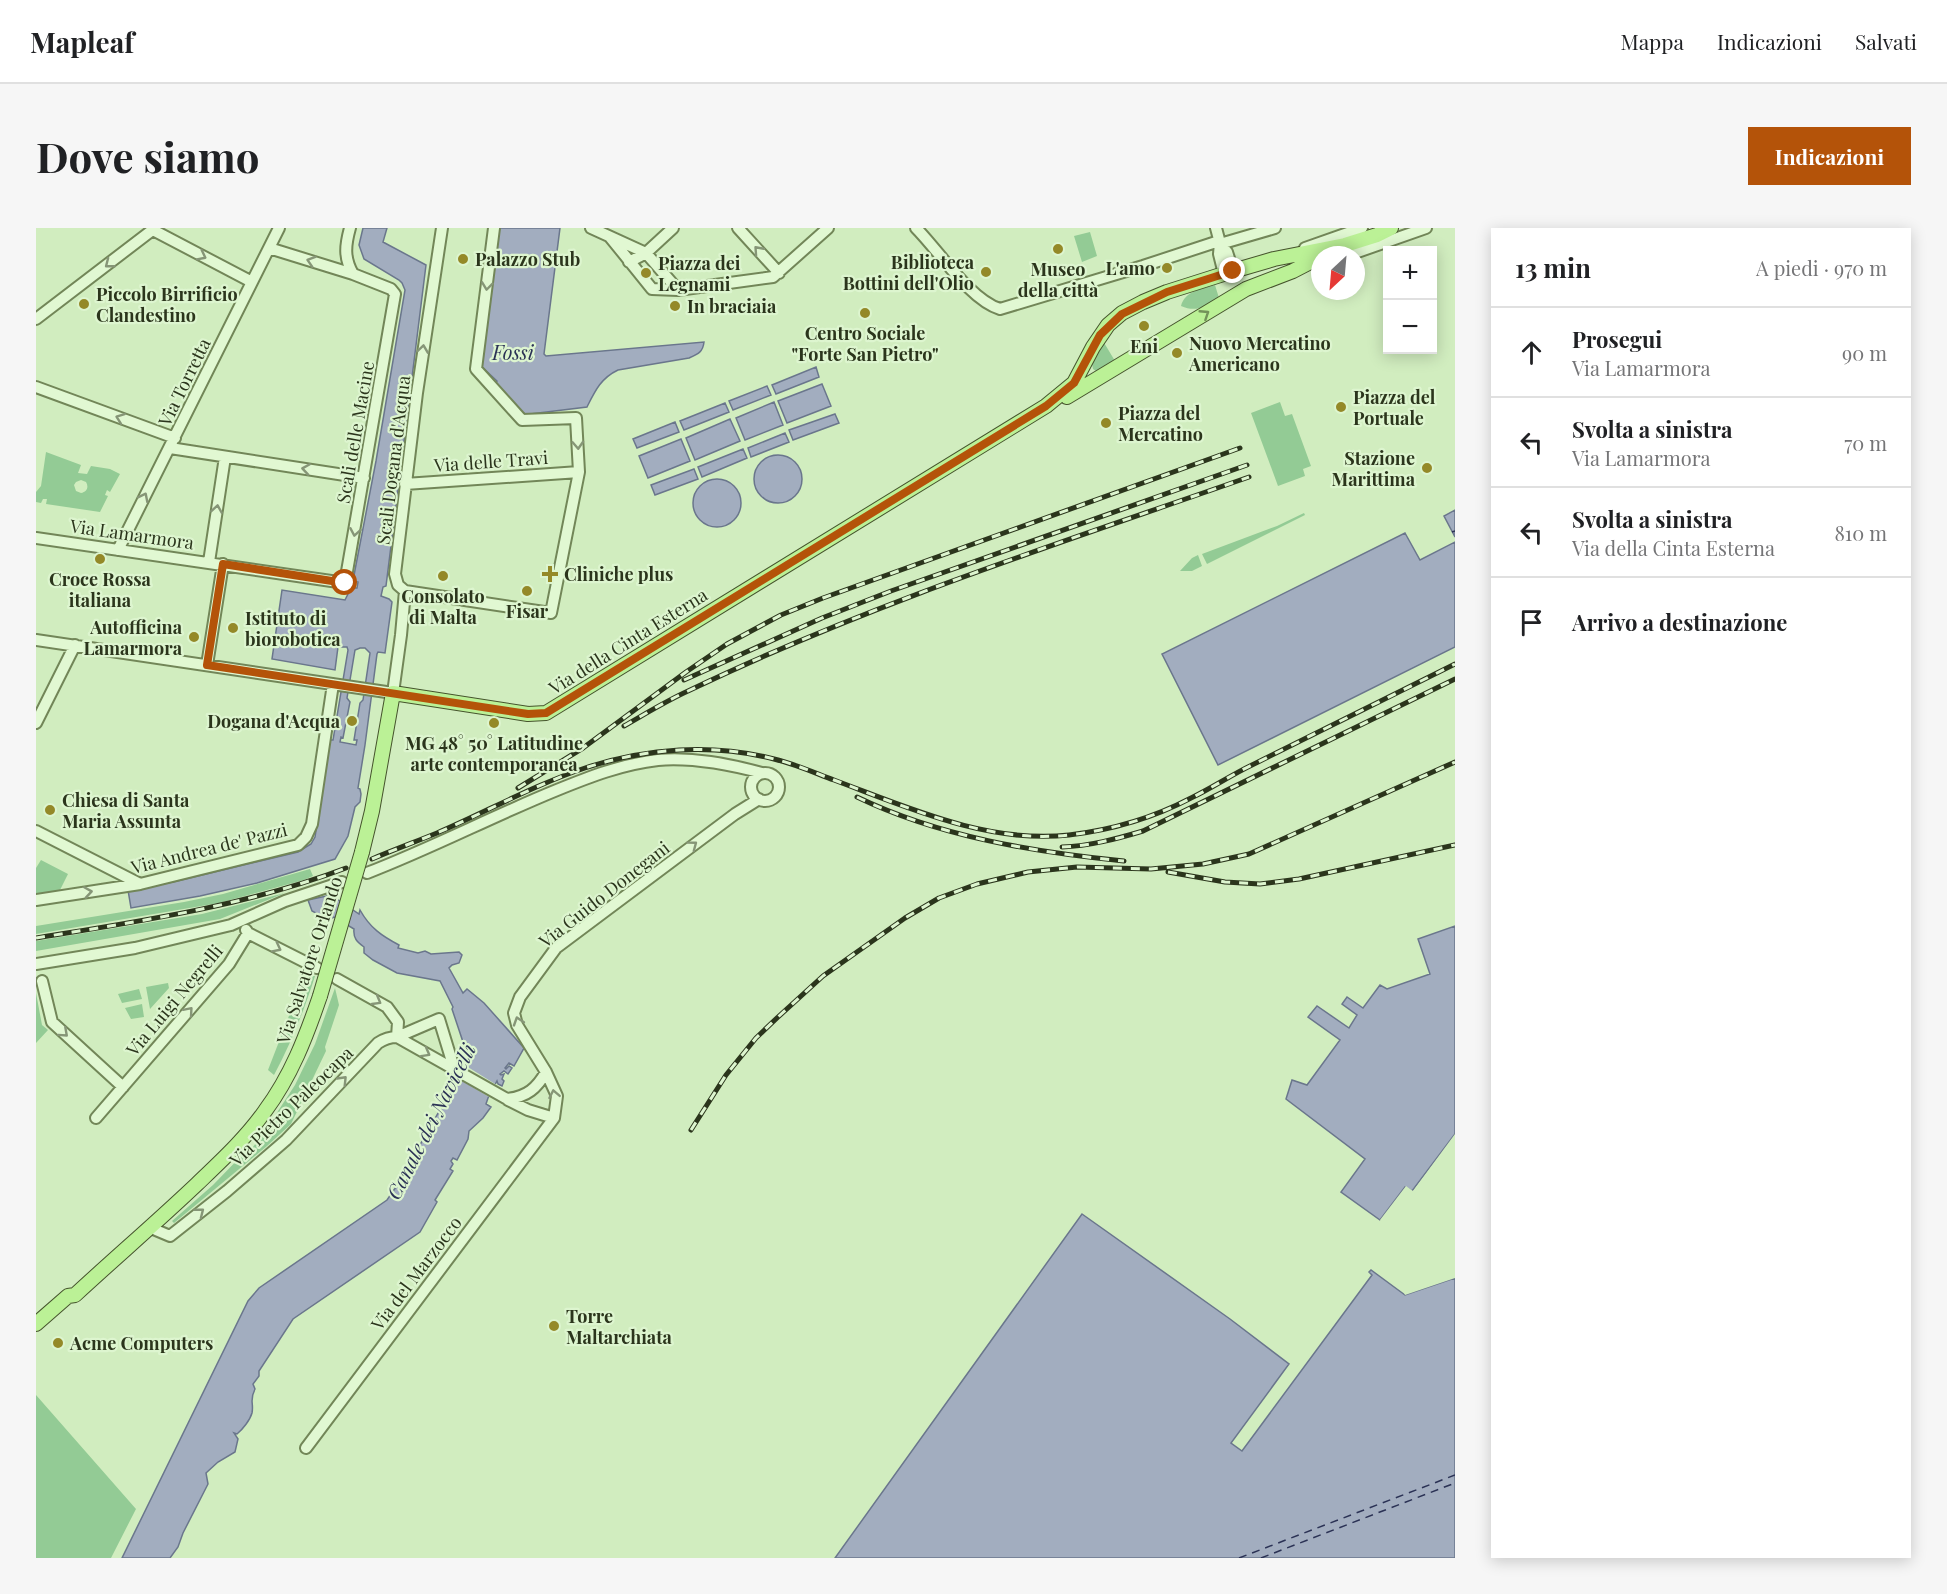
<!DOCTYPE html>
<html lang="it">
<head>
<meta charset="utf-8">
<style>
  :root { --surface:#fff; --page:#f6f6f6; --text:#202124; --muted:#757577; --line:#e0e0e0; --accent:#b45309 }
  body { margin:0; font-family:"Playfair Display",serif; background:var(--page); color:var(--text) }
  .controls { position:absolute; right:18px; top:18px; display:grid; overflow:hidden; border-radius:0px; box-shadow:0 3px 15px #0003 }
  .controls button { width:54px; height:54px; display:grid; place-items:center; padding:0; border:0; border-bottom:2px solid var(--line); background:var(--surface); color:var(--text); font:30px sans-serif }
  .compass { position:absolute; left:1275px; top:18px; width:54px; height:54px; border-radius:50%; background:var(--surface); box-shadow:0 3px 15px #0003; rotate:206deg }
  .stop { position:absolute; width:18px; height:18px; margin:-14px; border:4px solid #b45309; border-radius:50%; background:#fff }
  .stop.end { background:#b45309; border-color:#fff; box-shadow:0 2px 6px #0008 }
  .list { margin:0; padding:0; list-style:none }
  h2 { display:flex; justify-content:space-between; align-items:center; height:78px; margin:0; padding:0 24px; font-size:26px }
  h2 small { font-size:20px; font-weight:400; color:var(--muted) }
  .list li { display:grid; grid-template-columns:39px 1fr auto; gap:18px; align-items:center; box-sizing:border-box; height:90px; padding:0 24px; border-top:2px solid var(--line) }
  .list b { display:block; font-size:22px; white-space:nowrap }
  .list p { margin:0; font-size:20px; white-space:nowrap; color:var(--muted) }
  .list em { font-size:20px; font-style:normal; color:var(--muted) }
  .icon { flex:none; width:33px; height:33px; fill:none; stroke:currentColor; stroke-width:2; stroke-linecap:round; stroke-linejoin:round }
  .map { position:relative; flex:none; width:1419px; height:1330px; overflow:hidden; border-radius:0px }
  header { display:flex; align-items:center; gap:36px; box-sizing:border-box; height:84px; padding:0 30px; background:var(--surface); border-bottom:2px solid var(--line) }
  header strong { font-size:28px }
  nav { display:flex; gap:33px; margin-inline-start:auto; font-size:21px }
  .intro { display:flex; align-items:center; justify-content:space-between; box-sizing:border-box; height:144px; padding:0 36px }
  h1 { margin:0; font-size:42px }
  .button { padding:15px 27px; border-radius:0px; background:var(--accent); color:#fff; font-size:21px; font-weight:700 }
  main { display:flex; gap:36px; padding:0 36px }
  aside { flex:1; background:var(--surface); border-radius:0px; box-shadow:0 3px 15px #0003 }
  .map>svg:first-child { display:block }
</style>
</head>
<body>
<header>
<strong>Mapleaf</strong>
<nav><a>Mappa</a><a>Indicazioni</a><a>Salvati</a></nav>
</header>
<div class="intro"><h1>Dove siamo</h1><a class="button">Indicazioni</a></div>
<main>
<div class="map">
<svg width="1419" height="1330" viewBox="0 0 1419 1330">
  <rect width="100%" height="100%" fill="#d1edbf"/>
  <!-- green -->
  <path fill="#93cb95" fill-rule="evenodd" d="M1054,4L1061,28L1046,34L1038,8Z
    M1179,57L1183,70C1169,78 1161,85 1145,78C1149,63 1165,61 1179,57Z
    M1067,113L1079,133L1060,143L1057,141L1056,136Z
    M1244,174L1249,188L1256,186L1275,238L1267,241L1269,248L1242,258L1215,185Z
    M10,224L45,237L42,245L51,246L55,238L74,241L84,246L74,264L71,262L69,267L72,268L64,284L10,276L11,271H7L5,275L0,274V264L5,258ZM45,252L50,254C53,259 51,264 45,265L40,263L38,257L40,254Z
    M1268,285L1269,287L1171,336L1166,326L1241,298Z
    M1162,327L1166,338L1156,343H1144L1156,330Z
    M5,632L32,646L23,664L0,671V640Z
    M274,641L277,648L268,652L183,675L0,706V698L148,674L187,666Z
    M249,665L184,691L0,723V713L166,686Z
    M276,748H279C268,783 255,815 238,847L232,842L263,762Z
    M132,755L133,760L114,781L110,759Z
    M299,760L303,777L289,819L290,823L255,896L231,918L138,995L136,993L177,957L209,924L217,919L229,903L259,857L279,816Z
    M103,761L106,771L86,775L82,766Z
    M0,765L6,797L12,802L0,815Z
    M106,776L108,789L95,791L89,780Z
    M0,1167L100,1281L75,1330H0Z"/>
  <!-- water -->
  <path fill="#a2adbf" stroke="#6a768c" stroke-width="1.5" fill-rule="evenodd" d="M327,0H351L347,14L390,37L350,358L347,359L345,368L353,371L356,374L349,425L342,424L341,426L329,517L322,560L324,561L325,566L324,574L319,579L312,608L299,631L221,655L164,668L95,680L92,662L137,654L262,624L275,616L279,609L294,512H297L312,422L311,419H302L299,442L236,431L246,362L309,372L315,360H321L322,354L317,353L319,342L340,233L369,62L366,55L363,52L328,31L323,17ZM324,420H329L334,425L327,472L324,475L318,512H321L320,517L304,514L305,509L307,510L314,474L311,470L319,422Z
    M463,0H524L508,126L510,128L668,114C667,124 662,126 653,130L582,142C565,150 559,163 551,179L486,187L459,156L461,153L444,137Z
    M780,139L783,149L740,166L736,157Z
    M786,156L795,178L751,195L742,173Z
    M731,158L735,167L697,182L693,173Z
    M738,174L747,197L709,212L700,190Z
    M689,175L693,184L648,202L644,193Z
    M799,186L803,195L757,212L753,202Z
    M694,191L704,213L659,232L650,210Z
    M639,194L643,204L601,220L597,211Z
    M749,205L753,214L715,229L712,220Z
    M645,211L654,233L612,250L603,228Z
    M707,221L711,230L666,249L662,239Z
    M718 251a24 24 0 1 1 48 0a24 24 0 1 1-48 0Z
    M658,241L662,251L619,267L615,257Z
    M657 275a24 24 0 1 1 48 0a24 24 0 1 1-48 0Z
    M1419,282V309L1408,288Z
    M1369,305L1384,332L1419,314V419L1182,537L1126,426Z
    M295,667L323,686L324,682C334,700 346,708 363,717L362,720L382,725L389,723L395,726L423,724L426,727L423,735L416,737L413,740L427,765L431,761L448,775L488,820L478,838L473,835L469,840L470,841L473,838L476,840L472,846L468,843L464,846L465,847L468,846L466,851L468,853L466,858L462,856L461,853L452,870L450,876L455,879L447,890L433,903L432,911L421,932L417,930L415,933L417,936L414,941L417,943L399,972L401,974L384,1004L257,1091L223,1143V1148L217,1156L219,1161C213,1173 218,1174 216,1185C214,1192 207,1201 201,1206L198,1205L202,1211L199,1224L182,1234L170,1245L172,1256L147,1305L142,1319L134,1330H86L212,1073L223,1060L351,972L360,959L431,834L429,820L416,781L417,779L404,753L361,745L337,732L328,725V719C321,714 317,710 318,701L298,689L293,692L276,683L272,672Z
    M1419,698V906L1376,963L1369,959L1344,992L1305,964L1329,931L1250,871L1256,852L1271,857L1304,812L1272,789L1281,778L1313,800L1321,787L1306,776L1311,769L1327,780L1344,757L1351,761L1394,746L1382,711Z
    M1046,986L1194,1091L1253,1136L1195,1215L1206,1223L1336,1047L1333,1044L1335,1042L1369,1067L1419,1050V1330H799Z"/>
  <!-- pier -->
  <path fill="#d1edbf" d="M427,836L464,859H461L455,870L419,849Z
    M1419,906V911L1379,965L1375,966L1370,963L1345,995L1344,992L1370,958L1377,963Z
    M1419,1047V1050L1369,1067L1367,1062L1370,1064Z"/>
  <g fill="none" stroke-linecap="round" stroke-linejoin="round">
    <!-- ferry -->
    <path stroke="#2b3255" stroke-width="1.5" stroke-dasharray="8 6" stroke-linecap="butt" d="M1416,304L1419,303
      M1203,1330L1419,1247
      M1225,1330L1419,1255"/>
    <defs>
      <path id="minor" d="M555,0L610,25L642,62
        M702,0L743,45
        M880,0C903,23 934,72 964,81L1107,38L1183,13
        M1180,0L1184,15L1183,26L1188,46
        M117,2L216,54
        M574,9L616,61L642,62L737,49L792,0
        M1184,16L1239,0
        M1184,16L1191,24L1197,43
        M233,20L317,46
        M1269,20L1326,0
        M1313,27L1390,0
        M593,34L610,25L637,0
        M0,91L119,0
        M0,159L139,210
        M134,220L328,250
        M369,256L543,244
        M0,310L309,355L359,66L355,61L317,46C308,30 309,18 314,0
        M82,322L243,0
        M173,334L189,229
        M369,363L515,385L543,244L540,190L486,192L440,141L458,0
        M0,412L357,465L365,407L369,363L362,357L359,346L381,165L406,0
        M171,437L187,336
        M0,495L39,417
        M715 559a14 14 0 1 1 28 0a14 14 0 1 1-28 0Z
        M0,603L104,656
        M331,645C396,620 457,588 521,562C553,549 586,536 622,532C657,529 692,536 726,545
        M0,672L104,656L262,617L270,609L276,596L297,456
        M210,702L212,705L281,740
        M0,736L99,720L195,697L249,673L306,654
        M301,751L351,779L362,794L361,809
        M6,753L16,794L87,859
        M361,809L471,871C491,869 501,860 510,844
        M472,872L492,882L518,890
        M60,890L193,736L212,705
        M115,1000L134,1008L191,963L250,912L342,815C348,811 354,809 361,809L403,791L418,840
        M270,1220L518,890L521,868L510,844L481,797L478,785L484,769L520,720L699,586L723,571"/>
      <path id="major" d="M1031,169L1210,61L1257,43L1284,29
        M326,624L336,583L357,465L492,486L510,485L1010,178L1038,155L1057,119L1072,97L1086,85L1107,74L1131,64L1197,43L1238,31L1309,17L1341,7L1355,0
        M0,1096L32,1068L39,1067C79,1030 121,994 161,956C185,933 210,910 229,883C255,848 270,809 284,768"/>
    </defs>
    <!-- minor casing -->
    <use href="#minor" stroke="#728658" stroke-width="14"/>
    <!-- major casing -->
    <use href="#major" stroke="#45532c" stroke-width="16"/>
    <!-- minor -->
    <use href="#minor" stroke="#e1f8d2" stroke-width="10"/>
    <!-- major -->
    <use href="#major" stroke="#bbf196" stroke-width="14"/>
    <defs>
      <path id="rail" d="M648,452L786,390L855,363L1211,237
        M588,498C609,486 630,473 652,463C833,376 1024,315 1213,249
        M482,560L547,520L650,444L691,416L745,387L787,370L1204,220
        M821,569C904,609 998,624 1088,633
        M1026,619C1054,618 1080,611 1107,603L1419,451
        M336,631C357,622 379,614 401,605C450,584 498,557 549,540C610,520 676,515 738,531C759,536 779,545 798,552C873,580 952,616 1033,607C1076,602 1117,590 1155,570C1176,560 1195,547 1216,537C1284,503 1351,470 1419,436
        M1132,644L1189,654L1224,656L1263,651L1419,617
        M0,710C105,693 210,678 310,640
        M655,902L690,847L720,810L742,789L787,748L869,690L903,670L941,656L992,644L1041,639L1115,641L1167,636L1213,626L1419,534"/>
    </defs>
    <!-- rail casing -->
    <use href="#rail" stroke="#2b351c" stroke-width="5"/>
    <!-- rail -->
    <use href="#rail" stroke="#ddf5cf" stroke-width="3" stroke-dasharray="9" stroke-linecap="butt"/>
    <defs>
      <path id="major-bridge" d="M284,768L326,624"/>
    </defs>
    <!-- major-bridge casing -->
    <use href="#major-bridge" stroke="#45532c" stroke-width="16" stroke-linecap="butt"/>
    <!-- major-bridge -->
    <use href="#major-bridge" stroke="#bbf196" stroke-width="14"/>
  </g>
  <!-- one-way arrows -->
  <defs><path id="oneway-chevron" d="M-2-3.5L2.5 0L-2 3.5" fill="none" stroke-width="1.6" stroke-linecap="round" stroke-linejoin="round" transform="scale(1.5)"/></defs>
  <g stroke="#869677">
    <use href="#oneway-chevron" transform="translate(722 22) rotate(-132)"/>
    <use href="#oneway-chevron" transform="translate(166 28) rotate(27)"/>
    <use href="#oneway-chevron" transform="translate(275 33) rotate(-163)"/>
    <use href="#oneway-chevron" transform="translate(73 36) rotate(142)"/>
    <use href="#oneway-chevron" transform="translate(451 58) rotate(97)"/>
    <use href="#oneway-chevron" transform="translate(387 121) rotate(-82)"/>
    <use href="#oneway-chevron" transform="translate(84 190) rotate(-160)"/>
    <use href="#oneway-chevron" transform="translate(542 217) rotate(87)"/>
    <use href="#oneway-chevron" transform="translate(270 241) rotate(-171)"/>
    <use href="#oneway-chevron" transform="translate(108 269) rotate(-63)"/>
    <use href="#oneway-chevron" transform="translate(181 281) rotate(-81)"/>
    <use href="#oneway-chevron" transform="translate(319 304) rotate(100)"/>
    <use href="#oneway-chevron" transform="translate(657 617) rotate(-37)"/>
    <use href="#oneway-chevron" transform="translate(52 664) rotate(-9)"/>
    <use href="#oneway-chevron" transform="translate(241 720) rotate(27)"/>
    <use href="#oneway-chevron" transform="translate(341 773) rotate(30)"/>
    <use href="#oneway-chevron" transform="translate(153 783) rotate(-49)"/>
    <use href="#oneway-chevron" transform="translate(482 793) rotate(-108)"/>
    <use href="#oneway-chevron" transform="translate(28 805) rotate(42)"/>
    <use href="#oneway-chevron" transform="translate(390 825) rotate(29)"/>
    <use href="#oneway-chevron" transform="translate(307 852) rotate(-46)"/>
    <use href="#oneway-chevron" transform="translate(518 866) rotate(-101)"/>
    <use href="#oneway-chevron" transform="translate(164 984) rotate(-38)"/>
  </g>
  <use stroke="#739359" href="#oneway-chevron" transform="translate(1169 86) rotate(-33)"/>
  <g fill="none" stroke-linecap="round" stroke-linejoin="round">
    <!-- route -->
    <path stroke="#b45309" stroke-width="8" d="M309,355L187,336L171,437L492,486L510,485L1010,178L1038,155L1064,107L1086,86L1131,64L1197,43"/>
  </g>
  <!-- markers -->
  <g fill="#948928" stroke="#ddf5cf" stroke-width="2">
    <circle cx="1022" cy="21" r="6"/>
    <circle cx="427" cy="31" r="6"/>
    <circle cx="1131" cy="40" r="6"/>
    <circle cx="950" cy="44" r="6"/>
    <circle cx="610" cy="45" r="6"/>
    <circle cx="48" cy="76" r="6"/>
    <circle cx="639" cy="78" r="6"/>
    <circle cx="829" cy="85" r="6"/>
    <circle cx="1108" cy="98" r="6"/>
    <circle cx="1141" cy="125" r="6"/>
    <circle cx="1305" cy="179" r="6"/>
    <circle cx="1070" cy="195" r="6"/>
    <circle cx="1391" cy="240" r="6"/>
    <circle cx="64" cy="331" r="6"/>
    <path d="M511 337h6v6h6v6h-6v6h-6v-6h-6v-6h6z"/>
    <circle cx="407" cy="348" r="6"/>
    <circle cx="491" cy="363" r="6"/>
    <circle cx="197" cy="400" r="6"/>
    <circle cx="158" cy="409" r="6"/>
    <circle cx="316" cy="493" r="6"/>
    <circle cx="458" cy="495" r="6"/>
    <circle cx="14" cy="582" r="6"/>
    <circle cx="518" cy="1098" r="6"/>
    <circle cx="22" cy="1115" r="6"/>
  </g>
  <g text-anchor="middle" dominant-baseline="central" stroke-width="4.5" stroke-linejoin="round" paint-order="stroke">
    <!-- poi labels -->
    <g font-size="18" font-weight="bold" fill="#2b351c" stroke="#ddf5cf" text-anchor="start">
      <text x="439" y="31">Palazzo Stub</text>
      <text x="938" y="34" text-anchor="end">Biblioteca<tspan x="938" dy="21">Bottini dell'Olio</tspan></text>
      <text x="622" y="35">Piazza dei<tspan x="622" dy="21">Legnami</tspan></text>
      <text x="1119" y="40" text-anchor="end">L'amo</text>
      <text x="1022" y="41" text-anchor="middle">Museo<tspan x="1022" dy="21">della città</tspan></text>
      <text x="60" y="66">Piccolo Birrificio<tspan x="60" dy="21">Clandestino</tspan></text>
      <text x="651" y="78">In braciaia</text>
      <text x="829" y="105" text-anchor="middle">Centro Sociale<tspan x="829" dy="21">"Forte San Pietro"</tspan></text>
      <text x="1153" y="115">Nuovo Mercatino<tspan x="1153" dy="21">Americano</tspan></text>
      <text x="1108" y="118" text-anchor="middle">Eni</text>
      <text x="1317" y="169">Piazza del<tspan x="1317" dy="21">Portuale</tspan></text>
      <text x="1082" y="185">Piazza del<tspan x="1082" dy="21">Mercatino</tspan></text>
      <text x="1379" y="230" text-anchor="end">Stazione<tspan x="1379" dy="21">Marittima</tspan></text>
      <text x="528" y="346">Cliniche plus</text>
      <text x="64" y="351" text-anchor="middle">Croce Rossa<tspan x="64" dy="21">italiana</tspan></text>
      <text x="407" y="368" text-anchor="middle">Consolato<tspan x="407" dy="21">di Malta</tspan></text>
      <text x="491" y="383" text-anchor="middle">Fisar</text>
      <text x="209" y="390">Istituto di<tspan x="209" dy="21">biorobotica</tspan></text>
      <text x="146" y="399" text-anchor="end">Autofficina<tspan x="146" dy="21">Lamarmora</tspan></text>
      <text x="304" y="493" text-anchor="end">Dogana d'Acqua</text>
      <text x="458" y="515" text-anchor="middle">MG 48° 50° Latitudine<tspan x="458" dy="21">arte contemporanea</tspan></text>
      <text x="26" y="572">Chiesa di Santa<tspan x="26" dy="21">Maria Assunta</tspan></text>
      <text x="530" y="1088">Torre<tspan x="530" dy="21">Maltarchiata</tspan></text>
      <text x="34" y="1115">Acme Computers</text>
    </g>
    <!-- street labels -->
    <g font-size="18" fill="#2b351c" stroke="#ddf5cf">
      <text transform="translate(148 154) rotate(-64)">Via Torretta</text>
      <text transform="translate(319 204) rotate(-80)">Scali delle Macine</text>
      <text transform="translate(357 232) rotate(-83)">Scali Dogana d'Acqua</text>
      <text transform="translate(455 233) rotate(-4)">Via delle Travi</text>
      <text transform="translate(96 306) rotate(8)">Via Lamarmora</text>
      <text transform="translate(592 413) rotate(-32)">Via della Cinta Esterna</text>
      <text transform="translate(173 620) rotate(-14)">Via Andrea de' Pazzi</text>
      <text transform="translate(568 666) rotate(-38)">Via Guido Donegani</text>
      <text transform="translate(273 732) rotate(-72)">Via Salvatore Orlando</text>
      <text transform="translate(138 772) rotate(-50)">Via Luigi Negrelli</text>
      <text transform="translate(255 878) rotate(-44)">Via Pietro Paleocapa</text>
      <text transform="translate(380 1045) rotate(-53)">Via del Marzocco</text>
    </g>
    <!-- water labels -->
    <g font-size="20" font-style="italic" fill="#2b3255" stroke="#ddf5cf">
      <text x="477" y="123">Fossi</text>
      <text transform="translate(394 893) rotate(-63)">Canale dei Navicelli</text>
    </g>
  </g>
</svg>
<div class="controls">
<button>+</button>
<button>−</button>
</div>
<svg class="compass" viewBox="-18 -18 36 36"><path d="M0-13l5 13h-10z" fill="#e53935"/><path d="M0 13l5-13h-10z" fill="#757577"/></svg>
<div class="stop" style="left:309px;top:355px"></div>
<div class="stop end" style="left:1197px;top:43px"></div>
</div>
<aside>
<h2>13 min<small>A piedi · 970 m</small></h2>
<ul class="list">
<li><svg class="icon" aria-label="ahead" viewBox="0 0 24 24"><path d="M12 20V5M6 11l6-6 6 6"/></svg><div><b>Prosegui</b><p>Via Lamarmora</p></div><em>90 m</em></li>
<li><svg class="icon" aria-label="left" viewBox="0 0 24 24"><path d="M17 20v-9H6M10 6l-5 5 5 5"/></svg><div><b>Svolta a sinistra</b><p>Via Lamarmora</p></div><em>70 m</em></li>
<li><svg class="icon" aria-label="left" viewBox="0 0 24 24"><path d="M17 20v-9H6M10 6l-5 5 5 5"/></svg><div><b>Svolta a sinistra</b><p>Via della Cinta Esterna</p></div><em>810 m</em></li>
<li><svg class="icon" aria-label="arrive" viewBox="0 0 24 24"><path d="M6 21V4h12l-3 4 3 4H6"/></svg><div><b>Arrivo a destinazione</b></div></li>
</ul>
</aside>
</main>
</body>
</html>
